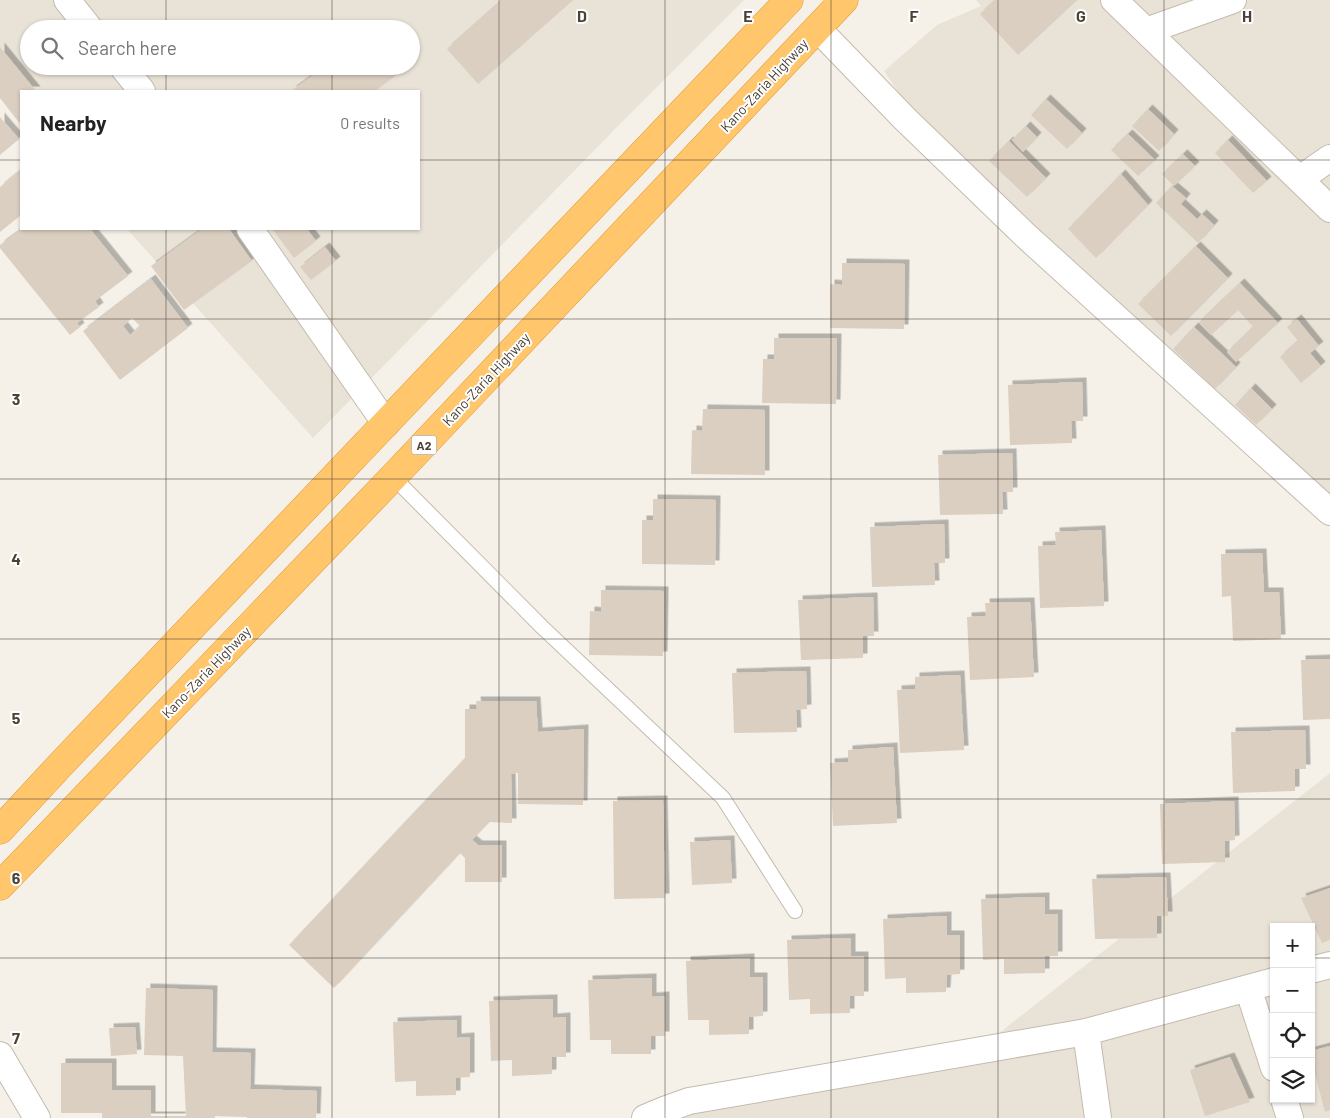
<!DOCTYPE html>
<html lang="en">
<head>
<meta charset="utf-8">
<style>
  :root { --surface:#fff; --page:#f6f6f6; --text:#222; --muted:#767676; --line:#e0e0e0 }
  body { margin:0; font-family:Barlow,sans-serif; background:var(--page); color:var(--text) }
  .controls { position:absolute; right:15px; bottom:15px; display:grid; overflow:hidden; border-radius:0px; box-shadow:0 1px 4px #0004 }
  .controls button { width:45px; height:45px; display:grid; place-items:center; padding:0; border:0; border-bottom:1px solid var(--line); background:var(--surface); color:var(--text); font:25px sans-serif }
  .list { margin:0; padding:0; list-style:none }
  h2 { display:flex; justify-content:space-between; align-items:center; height:65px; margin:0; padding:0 20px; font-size:21px }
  h2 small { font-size:16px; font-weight:400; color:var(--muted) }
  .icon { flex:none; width:28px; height:28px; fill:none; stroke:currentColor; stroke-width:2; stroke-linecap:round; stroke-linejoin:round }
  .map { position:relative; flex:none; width:1330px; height:1118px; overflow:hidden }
  .search { position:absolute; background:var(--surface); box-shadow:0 1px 4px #0004; left:20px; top:20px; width:400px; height:55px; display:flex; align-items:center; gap:12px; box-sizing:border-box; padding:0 18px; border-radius:28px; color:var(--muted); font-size:19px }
  .panel { position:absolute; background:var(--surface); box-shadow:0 1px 4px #0004; left:20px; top:90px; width:400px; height:140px; border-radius:0px }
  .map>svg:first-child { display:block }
</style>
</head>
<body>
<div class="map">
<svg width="1330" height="1118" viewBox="0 0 1330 1118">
  <defs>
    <filter id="shadow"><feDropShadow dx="4.5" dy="-4.5" stdDeviation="0" flood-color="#0004"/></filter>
  </defs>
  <rect width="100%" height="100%" fill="#f5f1e9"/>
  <!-- residential -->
  <path fill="#e9e3d7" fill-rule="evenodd" d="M0,0H744L621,123L313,438L127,229H419V91H21V110L0,86ZM29,29H411V66H29Z
    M976,0H1330V501L925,132L884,71L937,25L981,6Z
    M1330,773V1118H650L970,1056ZM1274,927H1311V1099H1274Z"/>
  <!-- building -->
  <path fill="#dbcfc1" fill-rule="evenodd" filter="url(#shadow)" d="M502,0H573L478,84L447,49Z
    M995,0H1077L1018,55L980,14Z
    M0,47L36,91H21V125L0,98Z
    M325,66H393L398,74L375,91H291Z
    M1046,99L1082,133L1067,149L1031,115Z
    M1148,109L1174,134L1159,151L1132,126Z
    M0,117L19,139L0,155Z
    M1026,126L1037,137L1023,152L1012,140Z
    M1128,134L1155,160L1138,176L1111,150Z
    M1228,140L1267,181L1253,193L1215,153Z
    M1009,141L1046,178L1027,197L989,161Z
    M1183,154L1195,166L1174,186L1162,174Z
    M21,170V215L0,232V187Z
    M1121,174L1148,205L1096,258L1068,229Z
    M1172,186L1186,198L1181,204L1197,219L1202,214L1214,225L1198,243L1156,203Z
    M22,229H90L128,276L95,301L99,307L77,323L80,327L70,335L0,248V245Z
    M202,229H229L252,261L184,310L151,266Z
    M274,229H307L316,241L294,258L273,230Z
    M1196,246L1228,278L1171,336L1138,304Z
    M325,247L336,261L311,280L300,267Z
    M842,263L905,264L904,329L830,328V284L842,285Z
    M151,279L188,328L120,380L83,331ZM132,318L140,326L130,335L123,326Z
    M1240,283L1278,323L1236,362L1227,352L1253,327L1238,310L1211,335L1199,322Z
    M1297,319L1319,346L1310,353L1321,366L1301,383L1280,357L1298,341L1287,327Z
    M1194,327L1236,367L1215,389L1173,349Z
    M774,338H837L836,404L762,403L763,359H774Z
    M1082,382L1083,421H1071L1072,443L1010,445L1008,385Z
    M1251,388L1272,409L1256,425L1235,405Z
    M703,409L765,410V475L691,474L692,430L702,431Z
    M1012,453L1013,492H1002L1003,514L940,515L938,455Z
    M653,499L716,500L715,565L642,564V520H653Z
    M944,524L945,563H934L935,585L872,587L870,527Z
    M1101,530L1104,606L1040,608L1038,546L1056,545L1055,532Z
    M1262,553L1264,592H1279L1281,639L1233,641L1231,596L1222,597L1221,554Z
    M601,590L664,591L663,656L589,655L590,611L601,612Z
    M873,597L874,636H863V658L801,660L798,600Z
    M1030,602L1034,677L970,680L967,617L986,616L985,603Z
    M1330,659V719L1303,720L1301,660Z
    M806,671L807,709L796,710L797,732L734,733L732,673Z
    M960,675L964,750L900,753L897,690L915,689V677Z
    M476,701H536L538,732L584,729L583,805L518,804V773L511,774L512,823L489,822L472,840L478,845H502V882H465V858L460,853L334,988L289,945L465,758V709H477Z
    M1305,730L1306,769H1295V791L1233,793L1231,732Z
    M893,747L897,823L833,826L830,763L848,762V750Z
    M663,800L665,898L614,899L613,801Z
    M1234,801L1235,840L1225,841V862L1162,864L1160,804Z
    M730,840L732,883L692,885L690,842Z
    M1166,877L1168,916H1157V938L1095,939L1092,879Z
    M1330,888V940L1322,943L1301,898Z
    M1045,897V914H1058V956H1045V973L1004,974V959L983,960L981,899Z
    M947,916V935H960V974L947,975L946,992L906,993V978L885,979L883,919Z
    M851,938V956H864V996H850V1013L810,1014V999L789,1000L787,940Z
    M750,958V977H763V1016L749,1017V1034L709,1035V1020H688L686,961Z
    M652,978V997L665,996V1036H651V1054H611V1040H590L588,980Z
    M146,988L213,990L212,1052L251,1053L250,1089L317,1091L316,1118H247V1117L215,1116V1118H102V1113H61V1063H112V1090H151V1116H186L183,1056L144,1055Z
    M553,999V1018L566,1017V1057H552V1074L512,1076V1060L491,1061L489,1001Z
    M457,1020V1038L470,1037V1077L456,1078V1095L416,1096V1081L395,1082L393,1022Z
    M135,1027L137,1054L111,1056L109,1028Z
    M1330,1046V1110L1325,1112L1311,1059V1051Z
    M1230,1057L1250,1102L1205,1116L1190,1070Z"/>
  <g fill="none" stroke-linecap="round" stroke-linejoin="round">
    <defs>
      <path id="lane" d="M393,477L542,627L723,798L795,911"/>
      <path id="street" d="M67,0L90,29
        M1114,0L1330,209
        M817,28L905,119L1025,235L1330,512
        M1146,31L1233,0
        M122,66L142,91
        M1300,179L1330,158
        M250,229L386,424
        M1311,970L1330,965
        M1248,988L1274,1068
        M1086,1032L1098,1118
        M0,1055L37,1118
        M1284,1099L1290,1118
        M645,1118L664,1110L689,1101L1086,1032L1274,981"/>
      <path id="highway" d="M0,830L64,761L789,0
        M0,886L393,477L844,0"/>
    </defs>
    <!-- lane casing -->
    <use href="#lane" stroke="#c4bbae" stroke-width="16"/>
    <!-- street casing -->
    <use href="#street" stroke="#c4bbae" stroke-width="28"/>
    <!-- highway casing -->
    <use href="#highway" stroke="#e49a35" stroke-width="29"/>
    <!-- lane -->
    <use href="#lane" stroke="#fff" stroke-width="14"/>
    <!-- street -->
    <use href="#street" stroke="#fff" stroke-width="26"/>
    <!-- highway -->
    <use href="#highway" stroke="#ffc66b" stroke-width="28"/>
  </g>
  <!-- grid -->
  <path fill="none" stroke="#4a4137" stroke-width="1" stroke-opacity="0.55" d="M166,0V29M332,0V29M499,0V1118M665,0V1118M831,0V1118M998,0V1118M1164,0V1118M166,66V91M332,66V91M0,160H21M419,160H1330M166,229V1118M332,229V1118M0,319H1330M0,479H1330M0,639H1330M0,799H1330M0,958H1274M1311,958H1330"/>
  <g text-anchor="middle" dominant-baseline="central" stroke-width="4" stroke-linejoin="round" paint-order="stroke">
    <!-- shield labels -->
    <rect fill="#fff" stroke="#807a73" stroke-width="1" x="411.5" y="435.5" width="25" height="19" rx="4"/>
    <g font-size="12" font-weight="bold" fill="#4a4137">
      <text x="424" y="445">A2</text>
    </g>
    <!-- street labels -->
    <g font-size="14" fill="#4a4137" stroke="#fff">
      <text transform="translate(764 85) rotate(-47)">Kano-Zaria Highway</text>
      <text transform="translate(486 379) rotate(-47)">Kano-Zaria Highway</text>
      <text transform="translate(206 672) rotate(-46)">Kano-Zaria Highway</text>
    </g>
  </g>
  <g font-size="16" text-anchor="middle" font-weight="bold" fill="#4a4137" stroke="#fff" stroke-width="4" stroke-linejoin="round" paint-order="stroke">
    <text x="582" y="22">D</text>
    <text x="748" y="22">E</text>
    <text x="914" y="22">F</text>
    <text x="1081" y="22">G</text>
    <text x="1247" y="22">H</text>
    <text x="16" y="405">3</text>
    <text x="16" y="565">4</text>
    <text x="16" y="724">5</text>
    <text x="16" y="884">6</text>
    <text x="16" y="1044">7</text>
  </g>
</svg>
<div class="controls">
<button>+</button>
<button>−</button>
<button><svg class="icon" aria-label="locate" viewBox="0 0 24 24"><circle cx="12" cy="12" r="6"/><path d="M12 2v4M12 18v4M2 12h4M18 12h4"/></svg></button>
<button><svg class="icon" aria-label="layers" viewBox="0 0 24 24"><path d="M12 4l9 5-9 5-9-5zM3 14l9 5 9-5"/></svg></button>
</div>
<div class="search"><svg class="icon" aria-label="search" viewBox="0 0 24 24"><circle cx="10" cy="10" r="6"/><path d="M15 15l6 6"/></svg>Search here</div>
<section class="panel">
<h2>Nearby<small>0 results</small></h2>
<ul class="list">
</ul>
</section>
</div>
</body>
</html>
